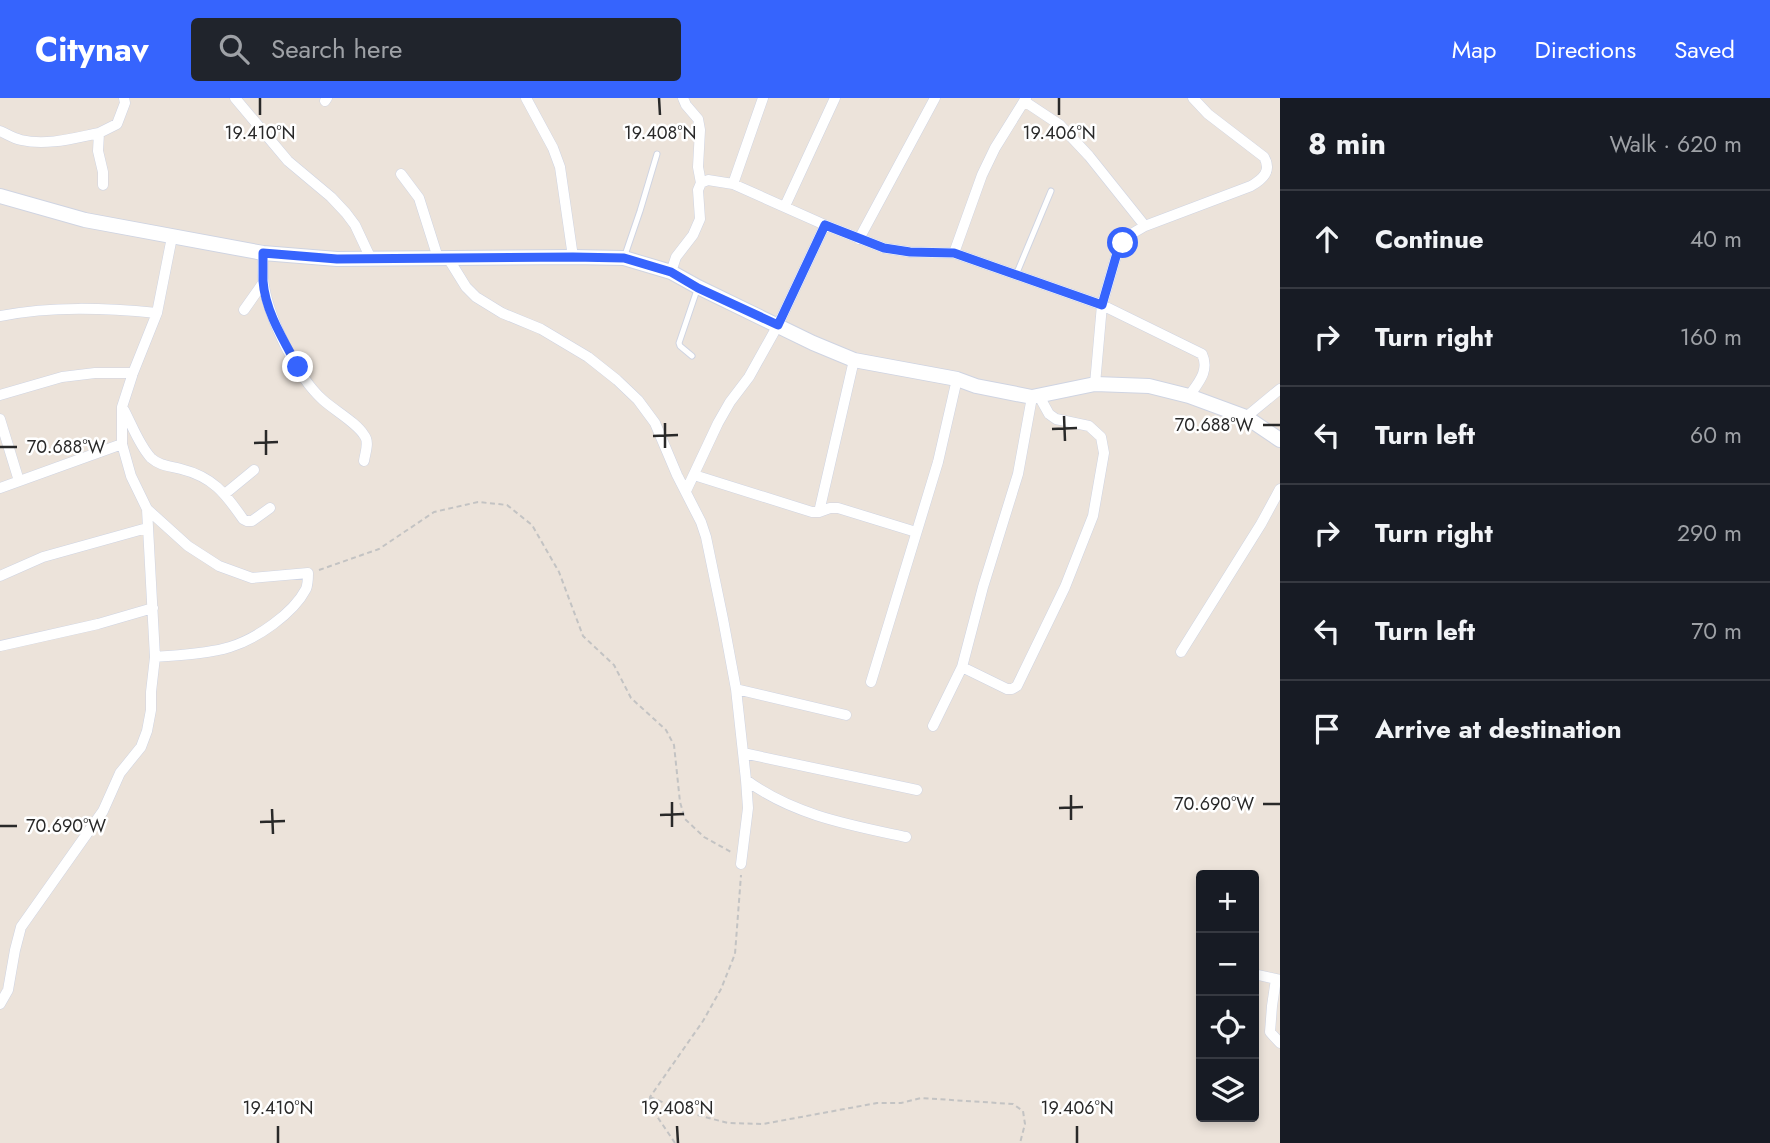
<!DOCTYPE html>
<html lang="en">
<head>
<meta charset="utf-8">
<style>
  :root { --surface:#171b24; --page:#20242c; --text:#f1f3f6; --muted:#9ea1a6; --line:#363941; --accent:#3664fd }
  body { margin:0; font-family:Jost,sans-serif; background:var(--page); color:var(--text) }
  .controls { position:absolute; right:21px; bottom:21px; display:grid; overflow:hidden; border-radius:7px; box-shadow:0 4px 10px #0003 }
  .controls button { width:63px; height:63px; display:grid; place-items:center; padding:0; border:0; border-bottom:2px solid var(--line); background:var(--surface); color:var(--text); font:35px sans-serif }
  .stop { position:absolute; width:21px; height:21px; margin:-16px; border:5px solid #3664fd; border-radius:50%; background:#fff }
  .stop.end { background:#3664fd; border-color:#fff; box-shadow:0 2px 7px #0008 }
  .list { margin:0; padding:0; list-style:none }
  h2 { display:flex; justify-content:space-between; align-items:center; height:91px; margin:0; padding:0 28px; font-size:30px }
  h2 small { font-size:23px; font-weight:400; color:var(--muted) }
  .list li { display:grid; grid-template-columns:46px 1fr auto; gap:21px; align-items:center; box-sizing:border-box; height:98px; padding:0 28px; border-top:2px solid var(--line) }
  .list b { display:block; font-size:26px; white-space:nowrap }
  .list em { font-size:23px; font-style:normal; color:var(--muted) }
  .icon { flex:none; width:38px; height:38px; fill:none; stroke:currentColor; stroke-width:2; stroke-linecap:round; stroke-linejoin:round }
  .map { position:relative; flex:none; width:1280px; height:1045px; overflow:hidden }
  header { display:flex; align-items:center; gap:42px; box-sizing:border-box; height:98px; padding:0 35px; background:var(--accent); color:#fff }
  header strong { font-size:33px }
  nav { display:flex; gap:38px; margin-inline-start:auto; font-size:24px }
  .search { width:490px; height:63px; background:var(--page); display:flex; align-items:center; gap:18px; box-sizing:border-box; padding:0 24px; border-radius:7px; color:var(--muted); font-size:26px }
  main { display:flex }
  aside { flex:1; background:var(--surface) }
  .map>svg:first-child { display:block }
</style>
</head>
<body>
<header>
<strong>Citynav</strong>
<div class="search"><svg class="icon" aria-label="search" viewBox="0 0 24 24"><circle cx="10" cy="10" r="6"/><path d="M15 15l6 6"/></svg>Search here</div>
<nav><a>Map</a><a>Directions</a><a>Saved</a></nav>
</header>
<main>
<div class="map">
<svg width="1280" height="1045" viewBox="0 0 1280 1045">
  <rect width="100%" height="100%" fill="#ece3da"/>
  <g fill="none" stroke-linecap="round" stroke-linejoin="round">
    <defs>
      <path id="lane" d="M624,160L640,113L657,56
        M1016,177L1051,93
        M692,258L680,248L679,245L698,189"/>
      <path id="street" d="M235,0L288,63L331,99L346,115L355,127L371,161
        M526,0L553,50L560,69L573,159
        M683,0L686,7L698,21L700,32L698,69L701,85
        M325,3L327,0
        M1024,3L1060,27L1089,58L1145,128
        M0,33C7,36 13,40 21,42C47,48 74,40 99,35
        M401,76L419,100L438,160
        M733,86L763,0
        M103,87V74L98,53L99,35L117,26L125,5L124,0
        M785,108L835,0
        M859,141L935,0
        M263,155C263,166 262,178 264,188C270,222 297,279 323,302C334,312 357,325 364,337C370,344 365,355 364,363
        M954,155L982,77L995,50L1026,0
        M448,160L466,189L476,199L502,215L541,231L588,259L617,282L638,302L655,325L677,377L701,424L706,439L723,521L736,591L746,682L748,710L741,766
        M671,174L676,159L693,137L700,121L698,92L701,85L708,82L733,86L825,127L884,150L910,154L954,155L1102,207L1202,256C1210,273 1198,285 1189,298
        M244,212L263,185
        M0,218C53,208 104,210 157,215
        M1095,286L1102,207L1117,155L1123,145L1133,135L1145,128L1251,88C1263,81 1272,73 1264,59L1208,16L1193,0
        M0,297L62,279L95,275H133
        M124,312C132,327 139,347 151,360C160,368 170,368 181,371C213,379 225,395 243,421L247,423H252L270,410
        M1246,319L1280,291
        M0,321L19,383
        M694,377L812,414H819L830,410H838L916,434
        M0,390L122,346
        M686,393L718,325L730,304L749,279L778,227L825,127
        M226,395L254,372
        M819,414L854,262
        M0,478L43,459L147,430
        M0,548L98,526L153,510
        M1181,554L1261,426L1280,391
        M155,559C179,557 208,556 230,549C256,541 293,516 306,491C308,486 308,480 308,475L252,480L219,468L188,448L147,411L131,378L122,346V309L133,275L157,215L172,139
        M962,569L1007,591H1012L1017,588L1065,489L1093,418L1104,355L1101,339L1089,328L1056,321L1049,316L1039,298
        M871,584L938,364L957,281
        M736,591L846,617
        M933,628L962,569L983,489L1018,376L1032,299
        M743,655L917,692
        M746,682C793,717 850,727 906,739
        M1254,876L1280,882
        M1276,881L1272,908L1270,934L1280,945
        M0,906L8,892L15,852L21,829L103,713L120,675L141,649L147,633L151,612V594L155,559L147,411"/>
      <path id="secondary" d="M0,98L85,122L263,155L337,161L573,159L624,160L671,174L698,189L813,245L854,262L957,281L976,288L1032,299L1095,286L1149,288L1189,298L1246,319L1280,342"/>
    </defs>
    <!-- lane casing -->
    <use href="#lane" stroke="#cfd4e2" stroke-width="7"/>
    <!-- street casing -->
    <use href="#street" stroke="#cfd4e2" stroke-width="11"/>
    <!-- secondary casing -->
    <use href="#secondary" stroke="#cfd4e2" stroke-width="16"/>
    <!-- path -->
    <path stroke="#c3c3c3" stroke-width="2" stroke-dasharray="5 3.5" stroke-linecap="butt" d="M319,472L379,451L434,414L478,404L507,407L532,427L559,474L583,538L614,567L631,600L666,632L674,647L680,704L685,721L704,739L731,754
      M650,999L686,1014L728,1025L763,1026L877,1005H901L921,1000L1013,1006L1023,1013L1025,1026L1020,1045
      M675,1045L650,1008V999L703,923L721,891L735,856L741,777"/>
    <!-- lane -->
    <use href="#lane" stroke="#fff" stroke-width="5"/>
    <!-- street -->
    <use href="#street" stroke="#fff" stroke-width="10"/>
    <!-- secondary -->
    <use href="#secondary" stroke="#fff" stroke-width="14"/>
  </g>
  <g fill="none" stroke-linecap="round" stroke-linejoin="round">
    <!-- route -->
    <path stroke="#3664fd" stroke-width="9" d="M298,269C284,243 265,213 263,183C263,174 263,164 263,155L337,161L573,159L624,160L671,174L698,190L778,227L825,127L884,150L910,154L954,155L1102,207L1117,155L1123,145"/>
  </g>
  <!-- ticks -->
  <path fill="none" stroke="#292929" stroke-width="2.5" d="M260,0V17M659,0L660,17M1059,0V17M1064,318L1065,343M665,325V350M1263,327H1280M1052,331L1077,330M266,332V357M653,338L678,337M254,345L278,344M0,349H17M1071,697V722M672,704V729M1263,706H1280M1059,710L1083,709M272,711L273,736M660,717L684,716M260,724L285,723M0,728H17M278,1028V1045M677,1028L678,1045M1077,1028V1045"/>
  <g font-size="18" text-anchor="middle" fill="#292929" stroke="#fff" stroke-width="5" stroke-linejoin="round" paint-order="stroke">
    <text x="260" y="41">19.410°N</text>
    <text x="660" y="41">19.408°N</text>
    <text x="1059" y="41">19.406°N</text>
    <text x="1214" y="333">70.688°W</text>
    <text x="66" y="355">70.688°W</text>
    <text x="1214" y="712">70.690°W</text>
    <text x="66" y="734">70.690°W</text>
    <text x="278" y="1016">19.410°N</text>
    <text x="677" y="1016">19.408°N</text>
    <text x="1077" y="1016">19.406°N</text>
  </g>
</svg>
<div class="controls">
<button>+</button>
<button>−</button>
<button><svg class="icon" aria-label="locate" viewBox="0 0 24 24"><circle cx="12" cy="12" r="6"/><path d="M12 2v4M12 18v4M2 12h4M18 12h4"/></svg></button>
<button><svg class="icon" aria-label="layers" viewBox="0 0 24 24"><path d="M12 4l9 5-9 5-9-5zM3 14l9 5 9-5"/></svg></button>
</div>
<div class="stop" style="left:1123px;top:145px"></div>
<div class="stop end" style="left:298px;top:269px"></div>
</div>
<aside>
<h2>8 min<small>Walk · 620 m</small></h2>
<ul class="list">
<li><svg class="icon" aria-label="ahead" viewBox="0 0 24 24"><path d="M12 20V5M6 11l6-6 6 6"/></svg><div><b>Continue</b></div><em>40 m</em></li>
<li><svg class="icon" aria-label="right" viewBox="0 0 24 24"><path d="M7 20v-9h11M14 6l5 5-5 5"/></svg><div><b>Turn right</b></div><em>160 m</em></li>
<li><svg class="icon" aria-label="left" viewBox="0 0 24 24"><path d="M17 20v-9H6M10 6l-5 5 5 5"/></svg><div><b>Turn left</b></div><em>60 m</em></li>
<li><svg class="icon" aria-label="right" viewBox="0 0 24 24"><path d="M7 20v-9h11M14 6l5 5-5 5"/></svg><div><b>Turn right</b></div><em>290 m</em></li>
<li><svg class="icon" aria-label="left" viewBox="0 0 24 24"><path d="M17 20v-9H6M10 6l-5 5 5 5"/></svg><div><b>Turn left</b></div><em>70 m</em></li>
<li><svg class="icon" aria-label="arrive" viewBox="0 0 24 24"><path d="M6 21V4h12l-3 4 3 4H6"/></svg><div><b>Arrive at destination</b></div></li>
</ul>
</aside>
</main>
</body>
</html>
